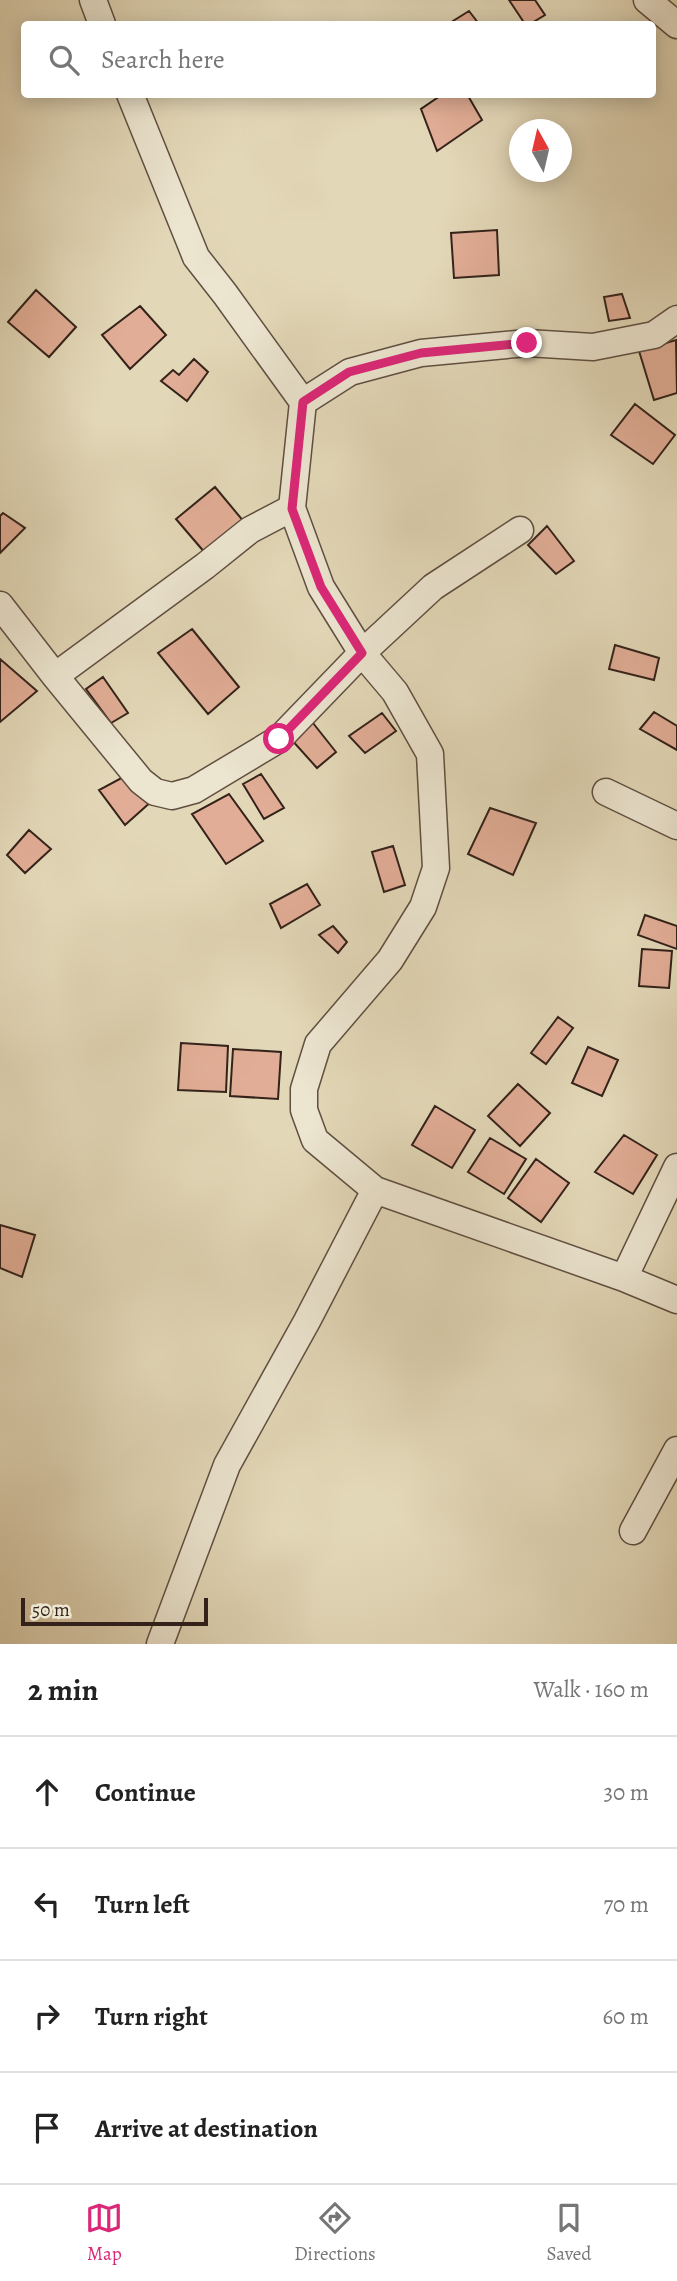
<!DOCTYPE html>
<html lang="en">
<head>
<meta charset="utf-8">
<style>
  :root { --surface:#fff; --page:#f6f6f6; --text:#222; --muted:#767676; --line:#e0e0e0; --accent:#db2777 }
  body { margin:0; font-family:Alegreya,serif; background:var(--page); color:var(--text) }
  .compass { position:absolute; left:509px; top:119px; width:63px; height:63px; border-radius:50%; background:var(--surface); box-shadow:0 4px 18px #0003; rotate:352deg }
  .scale { position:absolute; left:21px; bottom:18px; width:187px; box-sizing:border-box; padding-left:7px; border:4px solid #34221a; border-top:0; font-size:19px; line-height:24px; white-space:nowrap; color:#34221a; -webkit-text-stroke:5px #ece5d0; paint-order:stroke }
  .stop { position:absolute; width:21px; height:21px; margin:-16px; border:5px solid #db2777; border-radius:50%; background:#fff }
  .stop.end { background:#db2777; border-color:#fff; box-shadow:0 2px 7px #0008 }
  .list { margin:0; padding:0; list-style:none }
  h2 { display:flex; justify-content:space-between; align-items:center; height:91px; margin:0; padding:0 28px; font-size:30px }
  h2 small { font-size:23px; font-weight:400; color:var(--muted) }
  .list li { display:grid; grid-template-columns:46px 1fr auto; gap:21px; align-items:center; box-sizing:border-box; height:112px; padding:0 28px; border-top:2px solid var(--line) }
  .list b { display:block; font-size:26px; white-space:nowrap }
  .list em { font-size:23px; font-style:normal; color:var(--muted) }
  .icon { flex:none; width:38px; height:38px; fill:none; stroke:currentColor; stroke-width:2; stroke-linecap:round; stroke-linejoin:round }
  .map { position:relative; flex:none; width:677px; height:1644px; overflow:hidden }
  .search { position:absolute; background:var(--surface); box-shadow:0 4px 18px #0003; left:21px; right:21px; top:21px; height:77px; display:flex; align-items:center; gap:18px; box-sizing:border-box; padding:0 24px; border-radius:7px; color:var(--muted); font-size:26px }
  .sheet { height:539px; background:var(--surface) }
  nav { display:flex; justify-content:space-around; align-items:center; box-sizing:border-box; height:98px; border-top:2px solid var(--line); background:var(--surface); font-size:19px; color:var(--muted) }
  nav a { display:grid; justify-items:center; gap:4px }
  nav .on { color:var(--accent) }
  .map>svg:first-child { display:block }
</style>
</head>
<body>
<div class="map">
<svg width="677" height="1644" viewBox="0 0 677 1644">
  <rect width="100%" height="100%" fill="#e2d7b7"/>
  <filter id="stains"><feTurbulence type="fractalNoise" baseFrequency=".00286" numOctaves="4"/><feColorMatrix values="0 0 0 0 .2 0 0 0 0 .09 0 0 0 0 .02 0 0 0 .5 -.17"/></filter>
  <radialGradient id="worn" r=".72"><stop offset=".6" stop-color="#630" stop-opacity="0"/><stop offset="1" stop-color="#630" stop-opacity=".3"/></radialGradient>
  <!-- building -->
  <path fill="#e1ad96" stroke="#34221a" stroke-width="2" d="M509,0H535L545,15L530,24H525Z
    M469,11L479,24H455L453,21Z
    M443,94H467L482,120L437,151L421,109Z
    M497,230L499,275L454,278L451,233Z
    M36,290L76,327L49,357L8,322Z
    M622,294L630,318L609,321L604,297Z
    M140,306L166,335L130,369L102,335Z
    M676,340L677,393L654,400L639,351Z
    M194,359L208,372L187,401L161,381L173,370L179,375Z
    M635,404L675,435L653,464L611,435Z
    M215,487L245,523L206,554L176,519Z
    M3,513L25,528L0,553V516Z
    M547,526L574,561L556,574L528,545Z
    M192,629L239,687L208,714L158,653Z
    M615,645L659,658L654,680L609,669Z
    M0,659L37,691L0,722Z
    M103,677L128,713L111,723L86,689Z
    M654,712L677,726V750L640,729Z
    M382,713L396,731L365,753L349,736Z
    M309,718L336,752L317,768L290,738Z
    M261,774L284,808L264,819L243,784Z
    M127,775L153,800L125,825L99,790Z
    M229,794L263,841L226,864L192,814Z
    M490,808L536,823L513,875L468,854Z
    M29,830L51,849L25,873L7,855Z
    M393,846L405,885L384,892L372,852Z
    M307,884L320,905L281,928L270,904Z
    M645,915L677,926V949L638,935Z
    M333,926L347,942L338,953L319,935Z
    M642,949L672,951L669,988L639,986Z
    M558,1017L573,1028L546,1064L531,1053Z
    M181,1043L228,1046L226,1092L178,1090Z
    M588,1047L618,1060L602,1096L572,1083Z
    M233,1049L281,1052L278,1099L230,1096Z
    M518,1084L550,1113L520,1146L488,1116Z
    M435,1106L475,1130L452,1168L412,1145Z
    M624,1135L657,1155L633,1194L595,1172Z
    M490,1138L526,1159L504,1194L468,1172Z
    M536,1159L569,1183L541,1222L508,1198Z
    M0,1225L35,1235L22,1277L0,1268Z"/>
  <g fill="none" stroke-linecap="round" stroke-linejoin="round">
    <defs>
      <path id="street" d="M93,0L102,24
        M647,0L677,25
        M130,94L196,257L225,294L303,402
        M677,319L654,335L593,347L527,343L421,353L350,372L303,402L292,508L321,587L362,653L395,692L430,754L436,868L423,907L390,960L318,1044L304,1089V1110L315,1140L375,1190L624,1278L677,1300
        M0,605L55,676L205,566L250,530L292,508
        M55,676L141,781L155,792L172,796L194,790L279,739L362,653L433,587L520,530
        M606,792L677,826
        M624,1278L677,1167
        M633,1531L677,1450
        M160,1644L227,1465L307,1321L375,1190"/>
    </defs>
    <!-- street casing -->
    <use href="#street" stroke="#604f41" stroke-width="29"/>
    <!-- street -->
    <use href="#street" stroke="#ece5d0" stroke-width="26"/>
  </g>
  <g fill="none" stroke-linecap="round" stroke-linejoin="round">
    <!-- route -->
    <path stroke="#db2777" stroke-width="9" d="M279,739L362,653L321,587L292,509L303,402L349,372L421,353L527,343"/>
  </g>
  <rect width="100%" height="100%" filter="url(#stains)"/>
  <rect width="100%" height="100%" fill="url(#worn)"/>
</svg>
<svg class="compass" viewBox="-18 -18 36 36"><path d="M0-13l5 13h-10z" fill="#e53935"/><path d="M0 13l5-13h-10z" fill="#767676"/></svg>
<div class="scale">50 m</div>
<div class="stop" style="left:279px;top:739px"></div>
<div class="stop end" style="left:527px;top:343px"></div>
<div class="search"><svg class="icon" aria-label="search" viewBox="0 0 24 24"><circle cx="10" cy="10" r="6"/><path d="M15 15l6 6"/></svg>Search here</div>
</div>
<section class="sheet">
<h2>2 min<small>Walk · 160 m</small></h2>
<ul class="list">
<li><svg class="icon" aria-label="ahead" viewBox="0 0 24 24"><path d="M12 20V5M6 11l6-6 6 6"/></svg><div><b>Continue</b></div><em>30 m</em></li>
<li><svg class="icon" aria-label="left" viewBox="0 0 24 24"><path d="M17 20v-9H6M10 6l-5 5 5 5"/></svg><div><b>Turn left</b></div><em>70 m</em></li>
<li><svg class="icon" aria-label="right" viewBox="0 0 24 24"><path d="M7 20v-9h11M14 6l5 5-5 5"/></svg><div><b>Turn right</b></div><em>60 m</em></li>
<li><svg class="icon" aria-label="arrive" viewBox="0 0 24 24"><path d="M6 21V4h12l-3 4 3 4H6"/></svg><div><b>Arrive at destination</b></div></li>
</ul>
</section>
<nav>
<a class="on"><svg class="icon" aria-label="map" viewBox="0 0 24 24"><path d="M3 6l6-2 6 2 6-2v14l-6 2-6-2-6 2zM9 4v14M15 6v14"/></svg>Map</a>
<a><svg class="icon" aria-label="directions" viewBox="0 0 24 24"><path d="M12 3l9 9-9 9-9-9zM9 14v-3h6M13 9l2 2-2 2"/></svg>Directions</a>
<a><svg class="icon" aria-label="saved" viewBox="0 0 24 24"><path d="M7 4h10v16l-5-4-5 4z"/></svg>Saved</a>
</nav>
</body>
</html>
